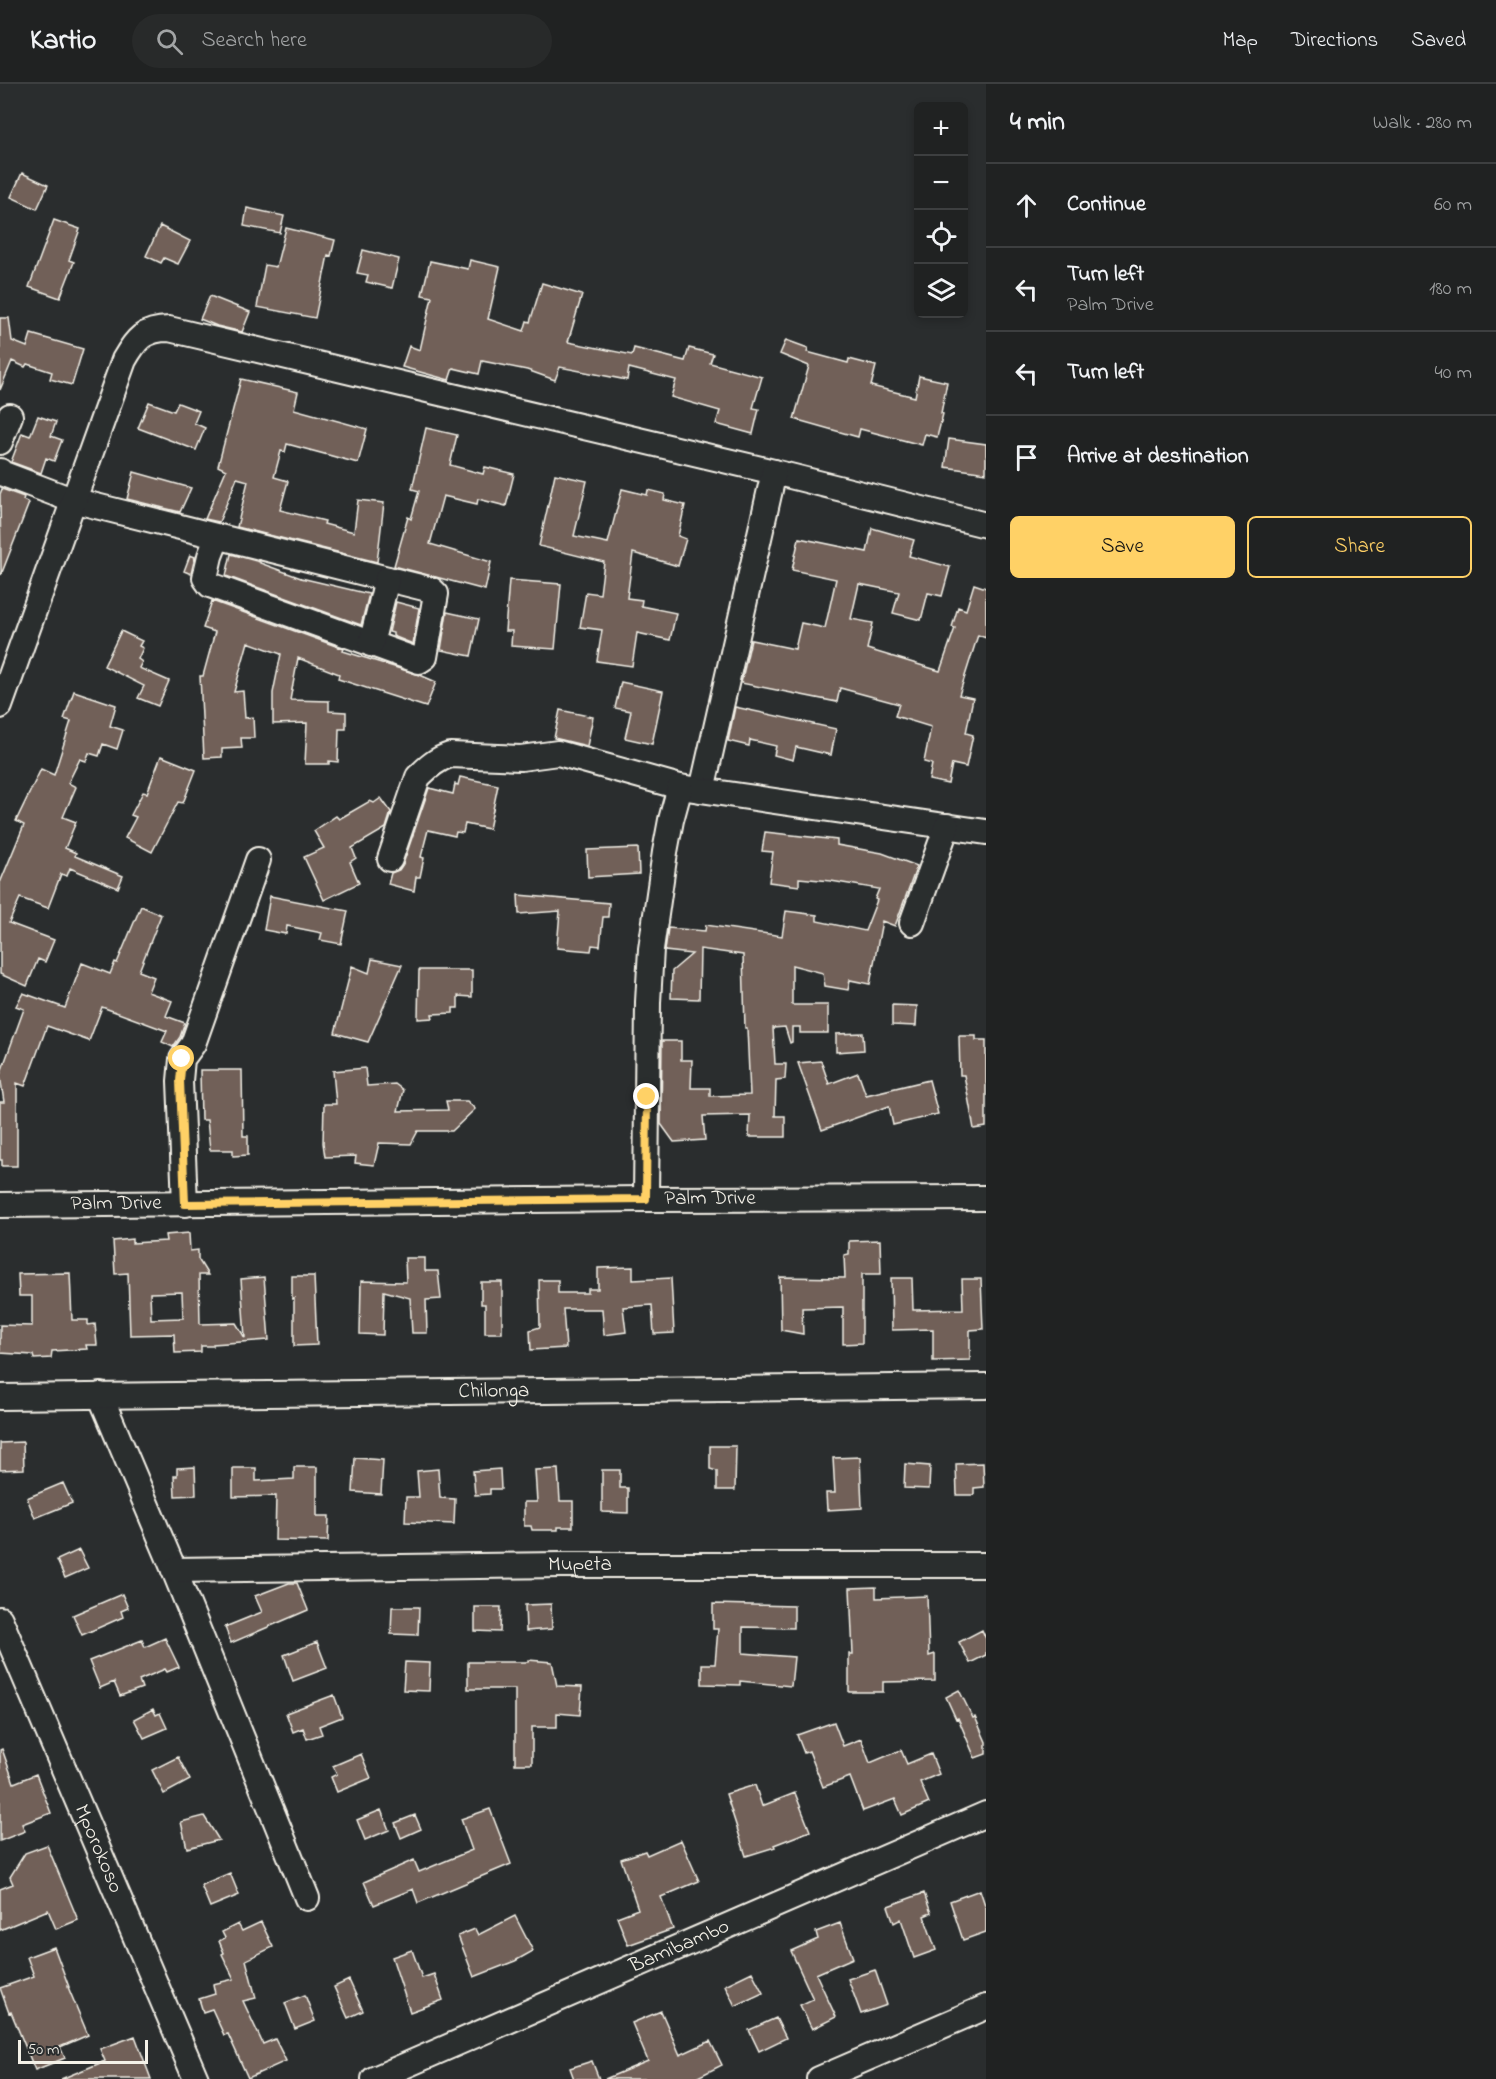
<!DOCTYPE html>
<html lang="en">
<head>
<meta charset="utf-8">
<style>
  :root { --surface:#202222; --page:#282a2a; --text:#f1f3f6; --muted:#a2a4a5; --line:#3d3f40; --accent:#ffd166 }
  body { margin:0; font-family:"Indie Flower",sans-serif; background:var(--page); color:var(--text) }
  .controls { position:absolute; right:18px; top:18px; display:grid; overflow:hidden; border-radius:9px; box-shadow:0 3px 9px #0003 }
  .controls button { width:54px; height:54px; display:grid; place-items:center; padding:0; border:0; border-bottom:2px solid var(--line); background:var(--surface); color:var(--text); font:30px sans-serif }
  .scale { position:absolute; left:18px; bottom:15px; width:130px; box-sizing:border-box; padding-left:6px; border:3px solid #f4f1e8; border-top:0; font-size:16px; line-height:21px; white-space:nowrap; color:#f4f1e8; -webkit-text-stroke:4px #2a2d2e; paint-order:stroke }
  .stop { position:absolute; width:18px; height:18px; margin:-14px; border:4px solid #ffd166; border-radius:50%; background:#fff }
  .stop.end { background:#ffd166; border-color:#fff; box-shadow:0 2px 6px #0008 }
  .list { margin:0; padding:0; list-style:none }
  h2 { display:flex; justify-content:space-between; align-items:center; height:78px; margin:0; padding:0 24px; font-size:26px }
  h2 small { font-size:20px; font-weight:400; color:var(--muted) }
  .list li { display:grid; grid-template-columns:39px 1fr auto; gap:18px; align-items:center; box-sizing:border-box; height:84px; padding:0 24px; border-top:2px solid var(--line) }
  .list b { display:block; font-size:22px; white-space:nowrap }
  .list p { margin:0; font-size:20px; white-space:nowrap; color:var(--muted) }
  .list em { font-size:20px; font-style:normal; color:var(--muted) }
  .actions { display:flex; gap:12px; padding:18px 24px }
  .actions a { flex:1; padding:14px 0; border:2px solid var(--accent); border-radius:9px; text-align:center; font-size:21px; color:var(--accent) }
  .actions .main { background:var(--accent); color:#111 }
  .icon { flex:none; width:33px; height:33px; fill:none; stroke:currentColor; stroke-width:2; stroke-linecap:round; stroke-linejoin:round }
  .map { position:relative; flex:none; width:986px; height:1995px; overflow:hidden }
  header { display:flex; align-items:center; gap:36px; box-sizing:border-box; height:84px; padding:0 30px; background:var(--surface); border-bottom:2px solid var(--line) }
  header strong { font-size:28px }
  nav { display:flex; gap:33px; margin-inline-start:auto; font-size:21px }
  .search { width:420px; height:54px; background:var(--page); display:flex; align-items:center; gap:15px; box-sizing:border-box; padding:0 21px; border-radius:33px; color:var(--muted); font-size:22px }
  main { display:flex }
  aside { flex:1; background:var(--surface) }
  .map>svg:first-child { display:block }
</style>
</head>
<body>
<header>
<strong>Kartio</strong>
<div class="search"><svg class="icon" aria-label="search" viewBox="0 0 24 24"><circle cx="10" cy="10" r="6"/><path d="M15 15l6 6"/></svg>Search here</div>
<nav><a>Map</a><a>Directions</a><a>Saved</a></nav>
</header>
<main>
<div class="map">
<svg width="986" height="1995" viewBox="0 0 986 1995">
  <rect width="100%" height="100%" fill="#2a2d2e"/>
  <filter id="ink" filterUnits="userSpaceOnUse"><feTurbulence type="fractalNoise" baseFrequency=".0167" numOctaves="2"/><feDisplacementMap in="SourceGraphic" scale="12" xChannelSelector="R" yChannelSelector="G"/><feConvolveMatrix kernelMatrix="1 2 1 2 8 2 1 2 1" color-interpolation-filters="sRGB"/></filter>
  <g filter="url(#ink)">
    <!-- building -->
    <path fill="#716059" stroke="#f4f1e8" stroke-width="1.5" fill-rule="evenodd" d="M22,89L48,101L37,125L11,113Z
      M247,124L284,132L280,149L244,142Z
      M54,136L80,145L69,176L74,178L60,214L29,203Z
      M160,142L190,157L178,180L164,174L161,179L146,172Z
      M286,144L335,156L331,172L328,171L315,234L257,223L265,181L276,183Z
      M363,166L399,175L392,204L366,198L368,191L357,189Z
      M470,176L500,183L488,235L524,247L527,237L530,238L542,199L582,211L568,258L632,271L634,264L685,277L689,264L713,270L710,279L762,293L753,324L759,325L753,350L716,340L720,327L671,313L676,296L629,284L627,296L560,283L555,296L527,286L482,277L479,290L453,284L449,296L402,283L409,262L420,266L432,213L422,211L430,177L468,185Z
      M210,212L250,228L242,248L217,242L200,235Z
      M0,234H9L12,257L27,263L31,250L83,265L72,301L50,295L52,288L27,280L25,283L12,277L0,306Z
      M786,256L808,264L807,268L848,279L849,275L876,282L871,302L915,313L919,292L947,298L941,329L943,330L937,353L925,350L922,361L860,345L858,353L794,335L809,282L780,270Z
      M241,295L298,308L294,325L367,345L358,379L287,360L285,368L281,367L274,393L288,397L280,426L325,437L324,440L354,448L358,416L384,419L377,478L237,443L248,397L237,394L219,438L205,435L226,386L218,382Z
      M149,318L174,327L178,319L199,327L194,339L205,344L196,366L138,344Z
      M38,332L56,338L51,352L62,356L54,377L46,374L41,389L11,378L22,349L30,352Z
      M426,344L457,351L450,381L483,390L485,383L514,390L506,422L478,415L477,420L443,412L430,460L491,478L485,506L394,482L408,433L411,435L419,407L412,405Z
      M949,355L986,360V389L945,383Z
      M134,388L191,404L180,428L127,415Z
      M555,390L587,397L574,452L608,459L622,405L647,411L648,406L665,410L664,416L685,421L678,452L686,455L678,482L633,469L627,514L642,516L641,522L676,529L670,556L637,549L632,582L597,577L602,546L580,543L586,508L600,510L604,478L539,462Z
      M2,405L24,413L23,416L29,419L1,491L0,410Z
      M872,444L914,456L909,472L950,483L942,512L928,509L921,536L893,529L899,508L859,500L851,535L873,539L867,565L940,587L955,544L952,543L958,523L966,526L974,500L986,504V554L978,551L959,611L973,614L966,649L973,651L966,683L952,680L948,700L929,696L932,680L924,678L931,643L895,632L899,620L840,604L837,618L741,599L751,556L795,565L801,539L825,544L836,495L792,486L799,454L867,468Z
      M231,470L260,478V479L301,494L369,510L361,541L226,492Z
      M190,471L195,473L191,490L184,487Z
      M509,496L561,500L555,565L511,562L512,547H505Z
      M212,517L344,565L343,567L420,591L436,598L426,623L338,595L339,590L298,574L290,616L329,617V627L346,628V645H339L338,678L329,677V680H305L307,639L273,640V609L281,570L248,558L234,608L243,607L245,634L253,633L254,654H241L242,664L222,665V673L204,674L200,592H203L215,548L203,544Z
      M396,518L419,524L413,560L393,552V549L389,548Z
      M447,528L479,535L471,572L441,566Z
      M121,547L142,557L139,562L143,564L138,575L142,578L139,584L169,597L158,622L138,614L144,602L104,582Z
      M621,598L663,607L652,660L625,654L631,627L615,624Z
      M74,607L116,621L110,642L123,646L117,665L103,660L99,672L89,669L86,677L80,675L68,699L76,703L63,733L76,738L65,764L76,769L75,772L123,792L118,804L70,784L67,792L61,790L48,824L20,814L9,839L54,856L45,878L38,875L27,902L0,890V799L24,741L16,737L41,685L54,691L71,637L64,635Z
      M735,623L836,645L831,671L796,663L793,676L774,671L776,662L750,656L749,662L728,657Z
      M560,626L593,633L587,662L554,654Z
      M161,672L196,686L183,719L178,718L152,768L125,754L136,733L131,731L143,708L147,709Z
      M460,693L498,701L489,745L465,740L463,749L456,748L455,752L428,746L421,773L424,774L420,793H416L414,807L388,800L391,789L399,786L403,780L429,704L453,710L455,700L458,701Z
      M381,714L391,728L386,744L352,764L356,774L350,778L359,799L324,816L304,773L324,764L314,747L336,732L339,735L370,717L374,719Z
      M765,748L837,756V761L882,769L917,782L895,842L882,837L870,900L850,896L848,906L825,902L823,889L792,881V921H828V949H800V943H792V958L790,959L785,943L773,944L775,980H786L785,995L776,996L775,1032H785V1053H749L750,1031L703,1032L705,1056L674,1058L661,1040L662,957H681V976H692L691,1004H710V1012L750,1011L747,944H745L743,871L700,865L699,915L671,914L672,887L692,870L665,867L668,844L705,847L706,841L782,852L786,827L817,831V837L865,847L877,816L875,815L879,805L831,797L799,794V802L769,798L773,768L762,767Z
      M638,764L639,790L588,793L587,766Z
      M518,811L609,819L608,833H603L600,862L592,861L591,867L557,864L560,827L519,830Z
      M270,812L348,827L341,860L320,856L322,849L287,842L286,850L264,846Z
      M141,822L161,831L139,887L154,893L148,908L172,917L166,932L185,939L180,953L173,963L162,958L167,947L102,923L89,957L47,942L25,1002L17,999V1082H2V1076H0V1018H4L0,991L24,925L16,922L23,909L65,924L82,879L110,890L115,878L117,879Z
      M372,875L402,881L368,958L335,949L352,882L369,889Z
      M419,886H472V913L458,912V924H453V929L432,930L433,934L418,935Z
      M892,921L917,922L916,942L892,941Z
      M863,949L864,966L836,968V950Z
      M959,952H976V956H986V1043L974,1045L964,991H960Z
      M821,977L829,1000L858,989L866,1011L929,996L938,1030L893,1041L889,1022L822,1046L798,979Z
      M365,984L367,1002L395,1000L403,1006L398,1027L448,1026L446,1017H467L475,1025L452,1047H418L411,1060L379,1059L374,1081L355,1079L356,1072L325,1073L323,1059L324,1020H336L333,987Z
      M200,986H242L243,1052H248V1071L233,1072V1066H210L207,1036H201Z
      M189,1149L190,1167L198,1166V1175L208,1191H199L200,1240L236,1239L245,1254L241,1195L264,1193L269,1256L213,1260V1262H201V1268L175,1269L174,1250L130,1251L128,1189L115,1190L113,1157L132,1155V1159L166,1157L165,1151ZM182,1208L183,1234L151,1235L150,1209Z
      M880,1156L881,1190H862V1259L843,1260V1223L802,1224L803,1250L781,1246L780,1193L845,1194L844,1171L849,1170V1157Z
      M405,1174H425V1187H438L441,1215L426,1216L427,1249H412L410,1214L384,1207L383,1251L360,1250L361,1197L406,1198Z
      M633,1183V1196L671,1194L674,1249L654,1250L652,1221L623,1223L626,1248L604,1251L602,1225H563L566,1264L531,1266L530,1246L540,1243L539,1196H558V1209H588V1205H598V1184Z
      M70,1189L72,1236H88V1241L95,1240L97,1261H86L87,1265L52,1267L51,1274L34,1275L33,1271L0,1269V1241L32,1242V1212H19L18,1190Z
      M292,1192H314L317,1261L294,1262V1214L292,1215Z
      M891,1194H912L913,1226L963,1225L962,1195H981L983,1245L970,1246V1276L933,1277V1245L892,1246Z
      M481,1198H502V1249H485V1220H481Z
      M23,1358L24,1385L0,1386V1359Z
      M710,1362H736L735,1406H717V1387L710,1385Z
      M860,1373L862,1424L827,1426L826,1409H835L833,1374Z
      M355,1374L383,1376L381,1410L353,1408Z
      M983,1379L984,1403L974,1404V1411H957L956,1380Z
      M905,1380L930,1382L929,1405L904,1404Z
      M195,1383L196,1411L175,1412L174,1392H177V1384Z
      M294,1383H317V1432H329L328,1457L275,1456L276,1412L233,1413V1384H256V1397L294,1395Z
      M438,1385L440,1414L455,1415L454,1440L405,1438L406,1413H419L417,1387Z
      M500,1385L501,1405H490V1410L475,1411L473,1387Z
      M558,1385L560,1417H573V1443H558V1446H532L531,1442H524V1418H537L535,1386Z
      M602,1386H620V1404H628V1429L602,1428Z
      M63,1399L72,1419L35,1434L27,1414Z
      M79,1466L88,1484L65,1494L57,1476Z
      M289,1499H297L308,1526L231,1559L225,1543L262,1528L255,1512Z
      M876,1503V1514L927,1512L929,1572L935,1570V1597L883,1598V1608H849V1570H853L850,1504Z
      M122,1510L128,1524L121,1527L123,1533L82,1551L73,1531Z
      M551,1520L552,1545L526,1547L525,1521Z
      M713,1520L794,1522V1544L743,1543V1569L794,1573L791,1602L740,1597V1601L702,1600V1580H715L718,1545H713Z
      M392,1523H419L418,1551L391,1550Z
      M475,1523H501L500,1548L475,1547Z
      M982,1546L986,1555V1571L970,1579L959,1558Z
      M165,1554L179,1583L167,1588L165,1585L139,1596L142,1604L120,1612L114,1598L100,1604L89,1577L142,1556L145,1563Z
      M317,1558L327,1584L293,1597L284,1571Z
      M528,1576L552,1578L557,1602L582,1603L580,1631L557,1629V1643H532V1680H515V1605H468V1578H528Z
      M405,1578L430,1579L429,1607L403,1606Z
      M959,1606L973,1634L975,1633L986,1658V1670L975,1674L958,1634L956,1635L946,1613Z
      M334,1611L342,1633L319,1642L322,1650L307,1655L303,1644L293,1648L286,1629Z
      M153,1625L156,1631L160,1629L167,1644L144,1654L134,1635Z
      M834,1638L843,1662L861,1655L870,1679L901,1666L907,1680L931,1670L939,1690L920,1698L929,1719L902,1731L895,1715L863,1727L850,1693L823,1703L809,1667L804,1669L797,1651Z
      M2,1665L14,1699L36,1690L51,1729L22,1740L25,1747L0,1757V1666Z
      M361,1670L371,1694L337,1708L331,1693L337,1690L333,1682Z
      M178,1673L190,1696L164,1710L152,1686Z
      M755,1701L762,1722L795,1709L810,1747L774,1761L775,1763L746,1772L726,1710Z
      M490,1725L511,1780L418,1819L413,1805L374,1821L364,1798L414,1776L419,1788L472,1766L461,1735Z
      M381,1726L389,1746L365,1756L357,1736Z
      M415,1731L421,1745L401,1754L395,1739Z
      M204,1732L219,1756L187,1764L181,1738Z
      M681,1756L699,1797L661,1813L673,1845L628,1861L617,1833L638,1825L621,1775L645,1767L647,1771Z
      M47,1761L78,1836L56,1845L48,1826L0,1846V1805L13,1800L10,1793L25,1769Z
      M230,1789L239,1811L210,1823L201,1801Z
      M980,1806L986,1824V1848L963,1856L950,1817Z
      M924,1809L931,1829L924,1832L936,1866L914,1874L901,1835L894,1839L888,1822Z
      M515,1832L533,1867L515,1877L474,1893L458,1852L475,1845L478,1851Z
      M261,1838L273,1863L246,1876L256,1914L243,1917L263,1960L275,1955L286,1977L248,1994L228,1950L224,1951L212,1925L203,1928L199,1915L215,1910L213,1900L234,1895L222,1870L224,1869L219,1857L225,1854L222,1848L238,1840L242,1847Z
      M840,1839L853,1874L816,1890L836,1933L812,1945L800,1921L813,1915L791,1867L818,1855L816,1848Z
      M54,1863L69,1903H68L88,1951L60,1963L65,1974L35,1986L11,1928L9,1929L0,1904L34,1892L27,1873Z
      M412,1866L422,1894L434,1890L443,1916L410,1928L392,1873Z
      M875,1886L887,1921L861,1930L848,1895Z
      M752,1888L763,1909L735,1922L725,1901Z
      M349,1896L363,1927L348,1934L334,1903Z
      M305,1911L315,1937L295,1945L285,1919Z
      M661,1927L680,1971L710,1957L722,1981L694,1995H605L648,1977L632,1939Z
      M776,1934L786,1954L759,1967L749,1946Z
      M135,1952L151,1995H61L105,1977L100,1965Z
      M592,1977L599,1995H574L570,1984Z"/>
    <g fill="none" stroke-linecap="round" stroke-linejoin="round">
      <defs>
        <g id="minor">
          <path d="M0,358L10,332"/>
          <path d="M0,387L1,389L72,416L432,506L436,510L425,573L419,577L210,501L205,494L210,472L217,454"/>
          <path d="M371,560L387,495"/>
          <path d="M0,622L124,276C136,255 144,245 169,245L774,388L986,441"/>
          <path d="M702,706L774,388"/>
          <path d="M390,775L418,693C428,683 437,675 450,671L521,674L558,669L680,703L986,748"/>
          <path d="M912,839L947,742"/>
          <path d="M646,1115L648,918L651,865L665,768L671,736L680,703"/>
          <path d="M185,1120L180,997L182,975L193,960L258,776"/>
          <path id="s1" d="M0,1121L646,1115L986,1114"/>
          <path d="M100,1311L174,1486L307,1814"/>
          <path id="s2" d="M0,1313L986,1302"/>
          <path id="s3" d="M174,1486L562,1481H986"/>
          <path id="s4" d="M0,1535L196,1995"/>
          <path id="s5" d="M374,1995L986,1730"/>
          <path d="M819,1995L986,1923"/>
        </g>
      </defs>
      <!-- minor casing -->
      <use href="#minor" stroke="#f4f1e8" stroke-width="28"/>
      <!-- minor -->
      <use href="#minor" stroke="#2a2d2e" stroke-width="24"/>
    </g>
  </g>
  <g fill="none" stroke-linecap="round" stroke-linejoin="round" filter="url(#ink)">
    <!-- route -->
    <path stroke="#ffd166" stroke-width="8" d="M182,975L180,997L185,1120L646,1115L647,1013"/>
  </g>
  <g text-anchor="middle" dominant-baseline="central" stroke-width="4.5" stroke-linejoin="round" paint-order="stroke">
    <!-- street labels -->
    <g font-size="21" fill="#f4f1e8" stroke="#2a2d2e">
      <text stroke="none"><textPath href="#s1" startOffset="710">Palm Drive</textPath></text>
      <text stroke="none"><textPath href="#s1" startOffset="116">Palm Drive</textPath></text>
      <text stroke="none"><textPath href="#s2" startOffset="494">Chilonga</textPath></text>
      <text stroke="none"><textPath href="#s3" startOffset="406">Mupeta</textPath></text>
      <text stroke="none"><textPath href="#s4" startOffset="250">Mporokoso</textPath></text>
      <text stroke="none"><textPath href="#s5" startOffset="333">Bamibambo</textPath></text>
    </g>
  </g>
</svg>
<div class="controls">
<button>+</button>
<button>−</button>
<button><svg class="icon" aria-label="locate" viewBox="0 0 24 24"><circle cx="12" cy="12" r="6"/><path d="M12 2v4M12 18v4M2 12h4M18 12h4"/></svg></button>
<button><svg class="icon" aria-label="layers" viewBox="0 0 24 24"><path d="M12 4l9 5-9 5-9-5zM3 14l9 5 9-5"/></svg></button>
</div>
<div class="scale">50 m</div>
<div class="stop" style="left:182px;top:975px"></div>
<div class="stop end" style="left:647px;top:1013px"></div>
</div>
<aside>
<h2>4 min<small>Walk · 280 m</small></h2>
<ul class="list">
<li><svg class="icon" aria-label="ahead" viewBox="0 0 24 24"><path d="M12 20V5M6 11l6-6 6 6"/></svg><div><b>Continue</b></div><em>60 m</em></li>
<li><svg class="icon" aria-label="left" viewBox="0 0 24 24"><path d="M17 20v-9H6M10 6l-5 5 5 5"/></svg><div><b>Turn left</b><p>Palm Drive</p></div><em>180 m</em></li>
<li><svg class="icon" aria-label="left" viewBox="0 0 24 24"><path d="M17 20v-9H6M10 6l-5 5 5 5"/></svg><div><b>Turn left</b></div><em>40 m</em></li>
<li><svg class="icon" aria-label="arrive" viewBox="0 0 24 24"><path d="M6 21V4h12l-3 4 3 4H6"/></svg><div><b>Arrive at destination</b></div></li>
</ul>
<div class="actions"><a class="main">Save</a><a>Share</a></div>
</aside>
</main>
</body>
</html>
